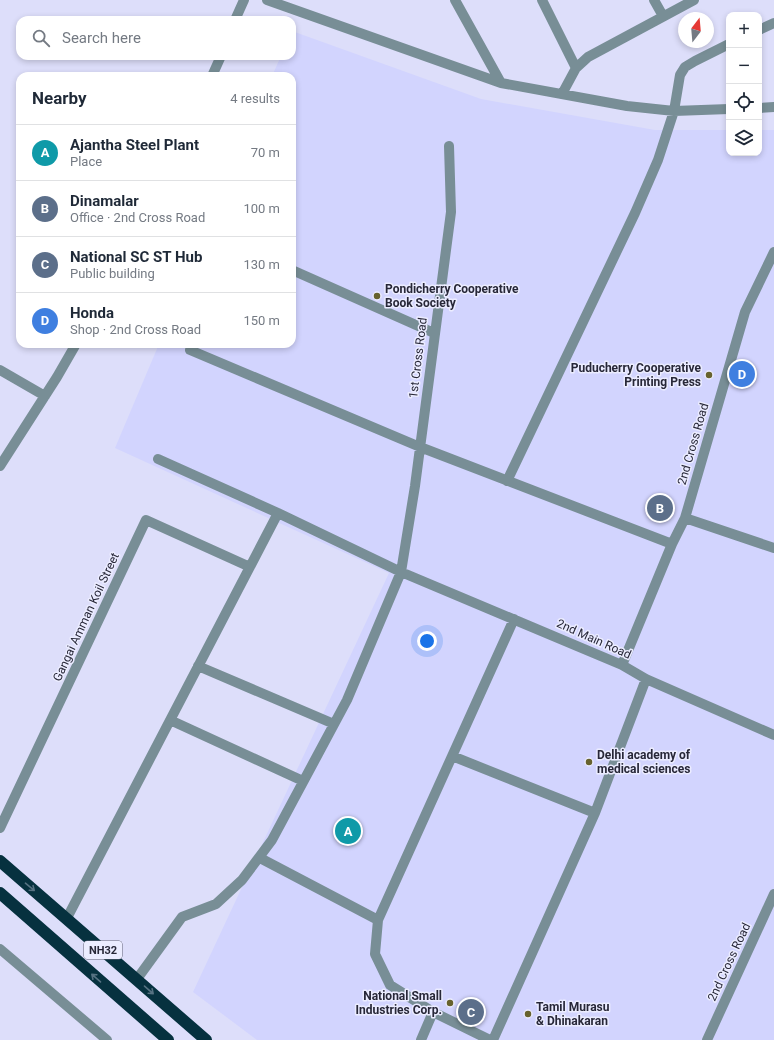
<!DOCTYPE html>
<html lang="en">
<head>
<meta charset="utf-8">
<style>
  :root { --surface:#fff; --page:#f6f6f7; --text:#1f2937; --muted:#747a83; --line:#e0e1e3; --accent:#db2777 }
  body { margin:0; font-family:Roboto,sans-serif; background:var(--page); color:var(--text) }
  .controls { position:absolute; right:12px; top:12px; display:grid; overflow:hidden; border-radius:8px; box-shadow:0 2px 6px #0003 }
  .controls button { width:36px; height:36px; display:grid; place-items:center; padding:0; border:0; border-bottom:1px solid var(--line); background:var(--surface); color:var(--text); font:20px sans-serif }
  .compass { position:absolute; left:678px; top:12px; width:36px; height:36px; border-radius:50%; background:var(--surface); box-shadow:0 2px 6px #0003; rotate:16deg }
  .you { position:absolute; left:427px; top:641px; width:14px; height:14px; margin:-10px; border:3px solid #fff; border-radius:50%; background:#1a73e8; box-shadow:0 0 0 6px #1a73e833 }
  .badge { display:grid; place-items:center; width:26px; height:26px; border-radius:50%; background:var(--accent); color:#fff; font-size:13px; font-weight:700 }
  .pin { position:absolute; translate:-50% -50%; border:2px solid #fff; box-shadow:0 1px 4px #0006 }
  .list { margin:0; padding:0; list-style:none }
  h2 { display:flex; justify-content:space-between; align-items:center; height:52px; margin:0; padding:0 16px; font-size:17px }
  h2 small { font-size:13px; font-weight:400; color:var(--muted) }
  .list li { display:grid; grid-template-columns:26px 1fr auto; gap:12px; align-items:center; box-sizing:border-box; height:56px; padding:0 16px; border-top:1px solid var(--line) }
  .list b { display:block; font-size:15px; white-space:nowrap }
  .list p { margin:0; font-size:13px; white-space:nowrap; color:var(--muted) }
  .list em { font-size:13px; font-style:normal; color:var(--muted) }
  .icon { flex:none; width:22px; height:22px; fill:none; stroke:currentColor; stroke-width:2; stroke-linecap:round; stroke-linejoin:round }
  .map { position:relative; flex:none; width:774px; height:1040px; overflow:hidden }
  .search { position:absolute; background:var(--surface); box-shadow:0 2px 6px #0003; left:16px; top:16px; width:280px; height:44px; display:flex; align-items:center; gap:10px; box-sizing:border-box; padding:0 14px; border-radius:12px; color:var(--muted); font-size:15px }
  .panel { position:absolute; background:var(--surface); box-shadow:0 2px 6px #0003; left:16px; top:72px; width:280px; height:276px; border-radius:12px }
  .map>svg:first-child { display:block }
</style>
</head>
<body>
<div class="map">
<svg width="774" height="1040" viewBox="0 0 774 1040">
  <rect width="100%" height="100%" fill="#dddefa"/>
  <!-- built -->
  <path fill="#d2d4fe" d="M292,31L481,99L655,130H729V153H759V130H774V1040H257L193,992L389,573L115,448L159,344H292V76H272L281,56H292Z"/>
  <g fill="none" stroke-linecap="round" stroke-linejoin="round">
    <!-- minor -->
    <path stroke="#788e96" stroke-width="10" d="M267,0L501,83L627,106L674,111L729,109
      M455,0L501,83
      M542,0L576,68
      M654,0L663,16
      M235,20L244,0
      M759,30L774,23
      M212,76L221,56
      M562,94L576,68L588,57L694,0
      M759,108L774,107
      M292,270L434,333
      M190,350L420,447L672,544
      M0,370L45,396
      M158,459L278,513L401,572L622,665L646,679L774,735
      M0,466L57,377L76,344
      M507,481L635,213L658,160L674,111L680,75L685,67L695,61L729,44
      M685,518L774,548
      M622,665L672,544L685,518L745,312L774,252
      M198,666L334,724
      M170,720L303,781
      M452,756L595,813
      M0,828L146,520L250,567
      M260,858L378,920
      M67,918L278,513
      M0,949L107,1040
      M137,979L182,917L216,904L242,880L272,840L347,700L401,572L415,486L451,212L449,146
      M433,1012L390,985L375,954L378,920L514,619
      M421,1040L433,1012L490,1040
      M493,1040L595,813L646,679
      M707,1040L774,894"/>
    <!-- highway -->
    <path stroke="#06313f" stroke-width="12" d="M0,861L206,1040
      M0,893L168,1040"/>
  </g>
  <!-- one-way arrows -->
  <defs><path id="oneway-shaft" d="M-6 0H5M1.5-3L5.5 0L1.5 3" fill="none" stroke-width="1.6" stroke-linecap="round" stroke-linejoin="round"/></defs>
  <g stroke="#567282">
    <use href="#oneway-shaft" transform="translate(30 887) rotate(40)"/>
    <use href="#oneway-shaft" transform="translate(96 978) rotate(-139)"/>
    <use href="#oneway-shaft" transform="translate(149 990) rotate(41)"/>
  </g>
  <!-- markers -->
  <g fill="#67622e" stroke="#ebecff" stroke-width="1.5">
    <circle cx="377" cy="296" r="4"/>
    <circle cx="709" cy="375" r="4"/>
    <circle cx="589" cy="762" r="4"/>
    <circle cx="450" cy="1003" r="4"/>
    <circle cx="528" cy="1014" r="4"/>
  </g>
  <g text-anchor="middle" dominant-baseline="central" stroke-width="3" stroke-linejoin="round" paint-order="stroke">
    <!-- shield labels -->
    <rect fill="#ebecff" stroke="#626274" stroke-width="1" x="84" y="941" width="38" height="18" rx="3"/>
    <g font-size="11" font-weight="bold" fill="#272738">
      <text x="103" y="950">NH32</text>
    </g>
    <!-- poi labels -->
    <g font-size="12" font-weight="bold" fill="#272738" stroke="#ebecff" text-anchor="start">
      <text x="385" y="289">Pondicherry Cooperative<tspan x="385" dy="14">Book Society</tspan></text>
      <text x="701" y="368" text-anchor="end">Puducherry Cooperative<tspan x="701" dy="14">Printing Press</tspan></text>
      <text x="597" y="755">Delhi academy of<tspan x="597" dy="14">medical sciences</tspan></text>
      <text x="442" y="996" text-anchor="end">National Small<tspan x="442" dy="14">Industries Corp.</tspan></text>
      <text x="536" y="1007">Tamil Murasu<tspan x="536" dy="14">&amp; Dhinakaran</tspan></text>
    </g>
    <!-- street labels -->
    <g font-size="12" fill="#272738" stroke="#ebecff">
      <text transform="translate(418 358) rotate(-83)">1st Cross Road</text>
      <text transform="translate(693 444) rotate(-74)">2nd Cross Road</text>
      <text transform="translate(86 617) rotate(-65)">Gangai Amman Koil Street</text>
      <text transform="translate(594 639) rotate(24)">2nd Main Road</text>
      <text transform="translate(729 962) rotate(-65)">2nd Cross Road</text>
    </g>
  </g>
</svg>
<div class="controls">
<button>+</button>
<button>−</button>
<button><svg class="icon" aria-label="locate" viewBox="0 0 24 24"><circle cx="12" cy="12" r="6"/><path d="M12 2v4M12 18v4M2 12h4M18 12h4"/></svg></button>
<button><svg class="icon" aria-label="layers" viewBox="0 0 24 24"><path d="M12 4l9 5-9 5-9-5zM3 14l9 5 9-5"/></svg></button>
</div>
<svg class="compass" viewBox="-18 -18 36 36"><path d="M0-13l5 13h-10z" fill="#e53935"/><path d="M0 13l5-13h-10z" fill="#747a83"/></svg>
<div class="you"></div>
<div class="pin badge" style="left:348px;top:831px;background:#0f9aa8">A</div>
<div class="pin badge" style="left:660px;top:508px;background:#5c6f8a">B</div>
<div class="pin badge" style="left:471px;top:1012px;background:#5c6f8a">C</div>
<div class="pin badge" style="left:742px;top:374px;background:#3f7fe0">D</div>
<div class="search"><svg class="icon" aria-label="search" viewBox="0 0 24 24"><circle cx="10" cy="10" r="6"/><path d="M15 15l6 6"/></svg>Search here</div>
<section class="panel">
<h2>Nearby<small>4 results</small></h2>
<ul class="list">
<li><span class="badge" style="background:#0f9aa8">A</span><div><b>Ajantha Steel Plant</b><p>Place</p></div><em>70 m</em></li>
<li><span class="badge" style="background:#5c6f8a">B</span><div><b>Dinamalar</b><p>Office · 2nd Cross Road</p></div><em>100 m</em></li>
<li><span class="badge" style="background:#5c6f8a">C</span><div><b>National SC ST Hub</b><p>Public building</p></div><em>130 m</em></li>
<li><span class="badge" style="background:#3f7fe0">D</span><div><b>Honda</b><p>Shop · 2nd Cross Road</p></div><em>150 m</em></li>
</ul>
</section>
</div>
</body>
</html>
